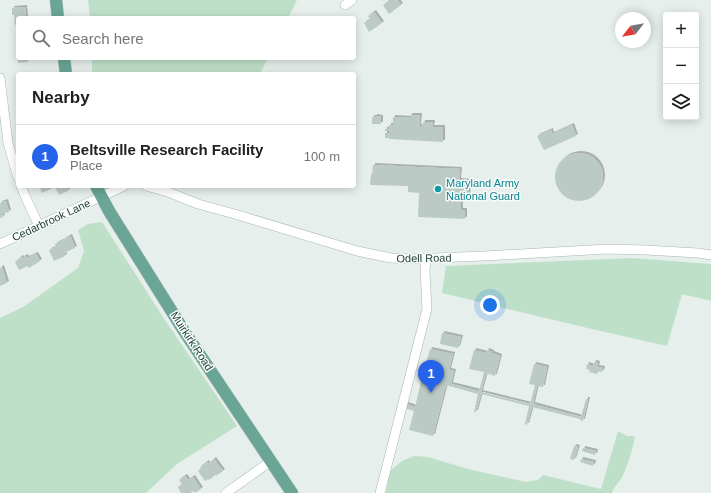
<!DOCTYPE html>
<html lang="en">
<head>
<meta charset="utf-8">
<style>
  :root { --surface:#fff; --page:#f2f2f2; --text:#202124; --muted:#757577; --line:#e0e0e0; --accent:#2563eb }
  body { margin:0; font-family:Helvetica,sans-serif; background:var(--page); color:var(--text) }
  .controls { position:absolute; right:12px; top:12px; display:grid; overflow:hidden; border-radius:4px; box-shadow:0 2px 10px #0003 }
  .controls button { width:36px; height:36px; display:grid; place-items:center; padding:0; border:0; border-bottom:1px solid var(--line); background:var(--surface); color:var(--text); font:20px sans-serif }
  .compass { position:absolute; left:615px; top:12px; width:36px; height:36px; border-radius:50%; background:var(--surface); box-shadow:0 2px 10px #0003; rotate:239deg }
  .you { position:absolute; left:490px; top:305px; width:14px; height:14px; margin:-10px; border:3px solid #fff; border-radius:50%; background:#1a73e8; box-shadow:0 0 0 6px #1a73e833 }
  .badge { display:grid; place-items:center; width:26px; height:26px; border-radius:50%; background:var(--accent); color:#fff; font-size:13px; font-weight:700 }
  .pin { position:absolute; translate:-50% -33px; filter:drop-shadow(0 1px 2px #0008) }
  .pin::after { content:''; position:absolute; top:21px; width:14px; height:12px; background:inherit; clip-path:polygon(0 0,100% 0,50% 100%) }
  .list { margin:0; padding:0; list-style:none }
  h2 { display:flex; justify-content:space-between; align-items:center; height:52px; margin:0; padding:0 16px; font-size:17px }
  h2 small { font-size:13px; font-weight:400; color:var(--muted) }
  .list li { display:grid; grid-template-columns:26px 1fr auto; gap:12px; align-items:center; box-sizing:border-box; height:64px; padding:0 16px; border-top:1px solid var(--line) }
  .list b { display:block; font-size:15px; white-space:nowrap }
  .list p { margin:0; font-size:13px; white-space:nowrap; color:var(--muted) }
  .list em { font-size:13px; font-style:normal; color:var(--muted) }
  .icon { flex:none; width:22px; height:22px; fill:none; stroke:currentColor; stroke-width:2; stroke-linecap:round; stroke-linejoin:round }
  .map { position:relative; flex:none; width:711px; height:493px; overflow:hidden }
  .search { position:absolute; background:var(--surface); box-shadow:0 2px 10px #0003; left:16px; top:16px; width:340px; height:44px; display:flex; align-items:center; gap:10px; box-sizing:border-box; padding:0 14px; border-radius:4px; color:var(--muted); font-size:15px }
  .panel { position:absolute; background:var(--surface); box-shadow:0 2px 10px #0003; left:16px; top:72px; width:340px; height:116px; border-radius:4px }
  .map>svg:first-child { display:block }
</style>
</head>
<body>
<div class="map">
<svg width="711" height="493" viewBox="0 0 711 493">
  <defs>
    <filter id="shadow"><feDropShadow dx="2" dy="-2" stdDeviation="0" flood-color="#0004"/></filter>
  </defs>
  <rect width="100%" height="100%" fill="#e6efeb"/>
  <!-- green -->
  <path fill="#bfe0c8" d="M88,0H297L288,18H90Z
    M92,58H268L260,74H92Z
    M102,222L163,317L237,426L177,464L146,493H0V318L23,307L78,268L84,251L78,230L88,224Z
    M632,258L711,264V301L682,294L667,346L579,326L442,293L446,266Z
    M618,431L627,436H633L635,438C632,451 628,465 622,477C619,483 613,487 612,493H386L390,471L402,461L414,456L428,457L468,469L526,482L538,480L543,475L601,489Z"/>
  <!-- building -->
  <path fill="#bbcac4" filter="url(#shadow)" d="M388,0H397L401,5L389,14L383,5L389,1Z
    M25,7L26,18H18V24L15,25L14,15H12V8Z
    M374,12L382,23L369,32L364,23L370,19L368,16Z
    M18,58H27L28,62L18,63Z
    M410,115H420L419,126L422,127L423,122H433L432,127H443V142L389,139V138H385V133H389V131H385V129H389V125H393V117L410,118Z
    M375,116L381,117V124H372V117H375Z
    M572,125L576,136L544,150L537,136L551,130L552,134Z
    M555 177a24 24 0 1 1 48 0a24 24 0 1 1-48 0Z
    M373,165L460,169L459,180L469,181L468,201H461V210H465V219L418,217L419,193L408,192V186L370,185L371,174H372Z
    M39,186H66L68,191L59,195L55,187L42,193Z
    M6,201L9,212L2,214L3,217L0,218V203Z
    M70,236L75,248L64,253L65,256L54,261L49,250L56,247L55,244L64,240V239Z
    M36,254L40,261L29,268L28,266L19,270L15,262L21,257L22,258L26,256L27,258Z
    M2,267L7,283L0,286V268Z
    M442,333L461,337L458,348L440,344Z
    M430,349L453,354L449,370L454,371L451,384L479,391L484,372L469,369L474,350L486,353L487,350L492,352V353L500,356L495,376L486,373L481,392L530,404L535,385L529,384L534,364L547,367L543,387L537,386L533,404L581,417L586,399H588L583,421L580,420V419L532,407L527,425L525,424L529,406L481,394L476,412H474L478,394L446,385L433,436L409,430L414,411L405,408L406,404L415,407L421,382L437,386L442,368L426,364Z
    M594,362L598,363L597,367L603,368L602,372L598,371L597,374L589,372L590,370L586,369L587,364L593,366Z
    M574,446L578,447L574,460L570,459Z
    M583,448L596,451L595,455L582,451Z
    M214,459L223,471L216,476L215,474L213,476V477L209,480L208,479L205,481L198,471L201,468L200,467L204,464L207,462L208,464Z
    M581,459L594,462L593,466L580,462Z
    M185,476L188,480L193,477L201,489L195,493L194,491L190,493H181L178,487L182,484L179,480Z"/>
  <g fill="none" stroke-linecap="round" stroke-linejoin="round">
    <defs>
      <path id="minor" d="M345,5L352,0
        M0,78L8,143L18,178
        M21,186L26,198L39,226
        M146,186L168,192L198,204L238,215L357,251L391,258L409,259L484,256L607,249L646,250L698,253L711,255
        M0,244L124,186
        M226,493L271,461
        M380,493L427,309L425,271L426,258"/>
      <path id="major" d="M56,0L58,18
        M64,58L66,74
        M96,186L109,211L184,331L292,493"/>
    </defs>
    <!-- minor casing -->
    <use href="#minor" stroke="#a8b8b2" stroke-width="10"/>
    <!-- major casing -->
    <use href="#major" stroke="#c2cac8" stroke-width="13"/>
    <!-- minor -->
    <use href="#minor" stroke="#fff" stroke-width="9"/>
    <!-- major -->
    <use href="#major" stroke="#6aa596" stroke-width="12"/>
  </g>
  <!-- markers -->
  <circle fill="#0f9aa8" stroke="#f7fbf9" stroke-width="1.5" cx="438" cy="189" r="4"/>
  <g text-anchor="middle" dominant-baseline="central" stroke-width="3" stroke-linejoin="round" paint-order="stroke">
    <!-- culture labels -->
    <g font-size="11" fill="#0d838f" stroke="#f7fbf9" text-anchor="start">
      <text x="446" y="183">Maryland Army<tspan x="446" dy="13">National Guard</tspan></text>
    </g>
    <!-- street labels -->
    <g font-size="11" fill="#24423a" stroke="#f7fbf9">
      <text transform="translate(51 220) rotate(-25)">Cedarbrook Lane</text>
      <text transform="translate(424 258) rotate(-1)">Odell Road</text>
      <text transform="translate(192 341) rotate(57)">Muirkirk Road</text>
    </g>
  </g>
</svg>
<div class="controls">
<button>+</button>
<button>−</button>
<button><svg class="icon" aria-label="layers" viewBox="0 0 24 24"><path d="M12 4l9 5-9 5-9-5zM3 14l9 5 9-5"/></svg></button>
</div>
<svg class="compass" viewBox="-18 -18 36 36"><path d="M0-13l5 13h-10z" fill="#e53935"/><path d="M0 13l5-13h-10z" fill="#757577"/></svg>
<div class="you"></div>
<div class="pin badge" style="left:431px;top:393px">1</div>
<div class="search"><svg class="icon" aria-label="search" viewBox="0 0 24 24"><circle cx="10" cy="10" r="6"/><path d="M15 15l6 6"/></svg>Search here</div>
<section class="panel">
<h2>Nearby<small></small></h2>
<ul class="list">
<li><span class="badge">1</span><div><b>Beltsville Research Facility</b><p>Place</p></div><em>100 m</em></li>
</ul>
</section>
</div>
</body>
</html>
